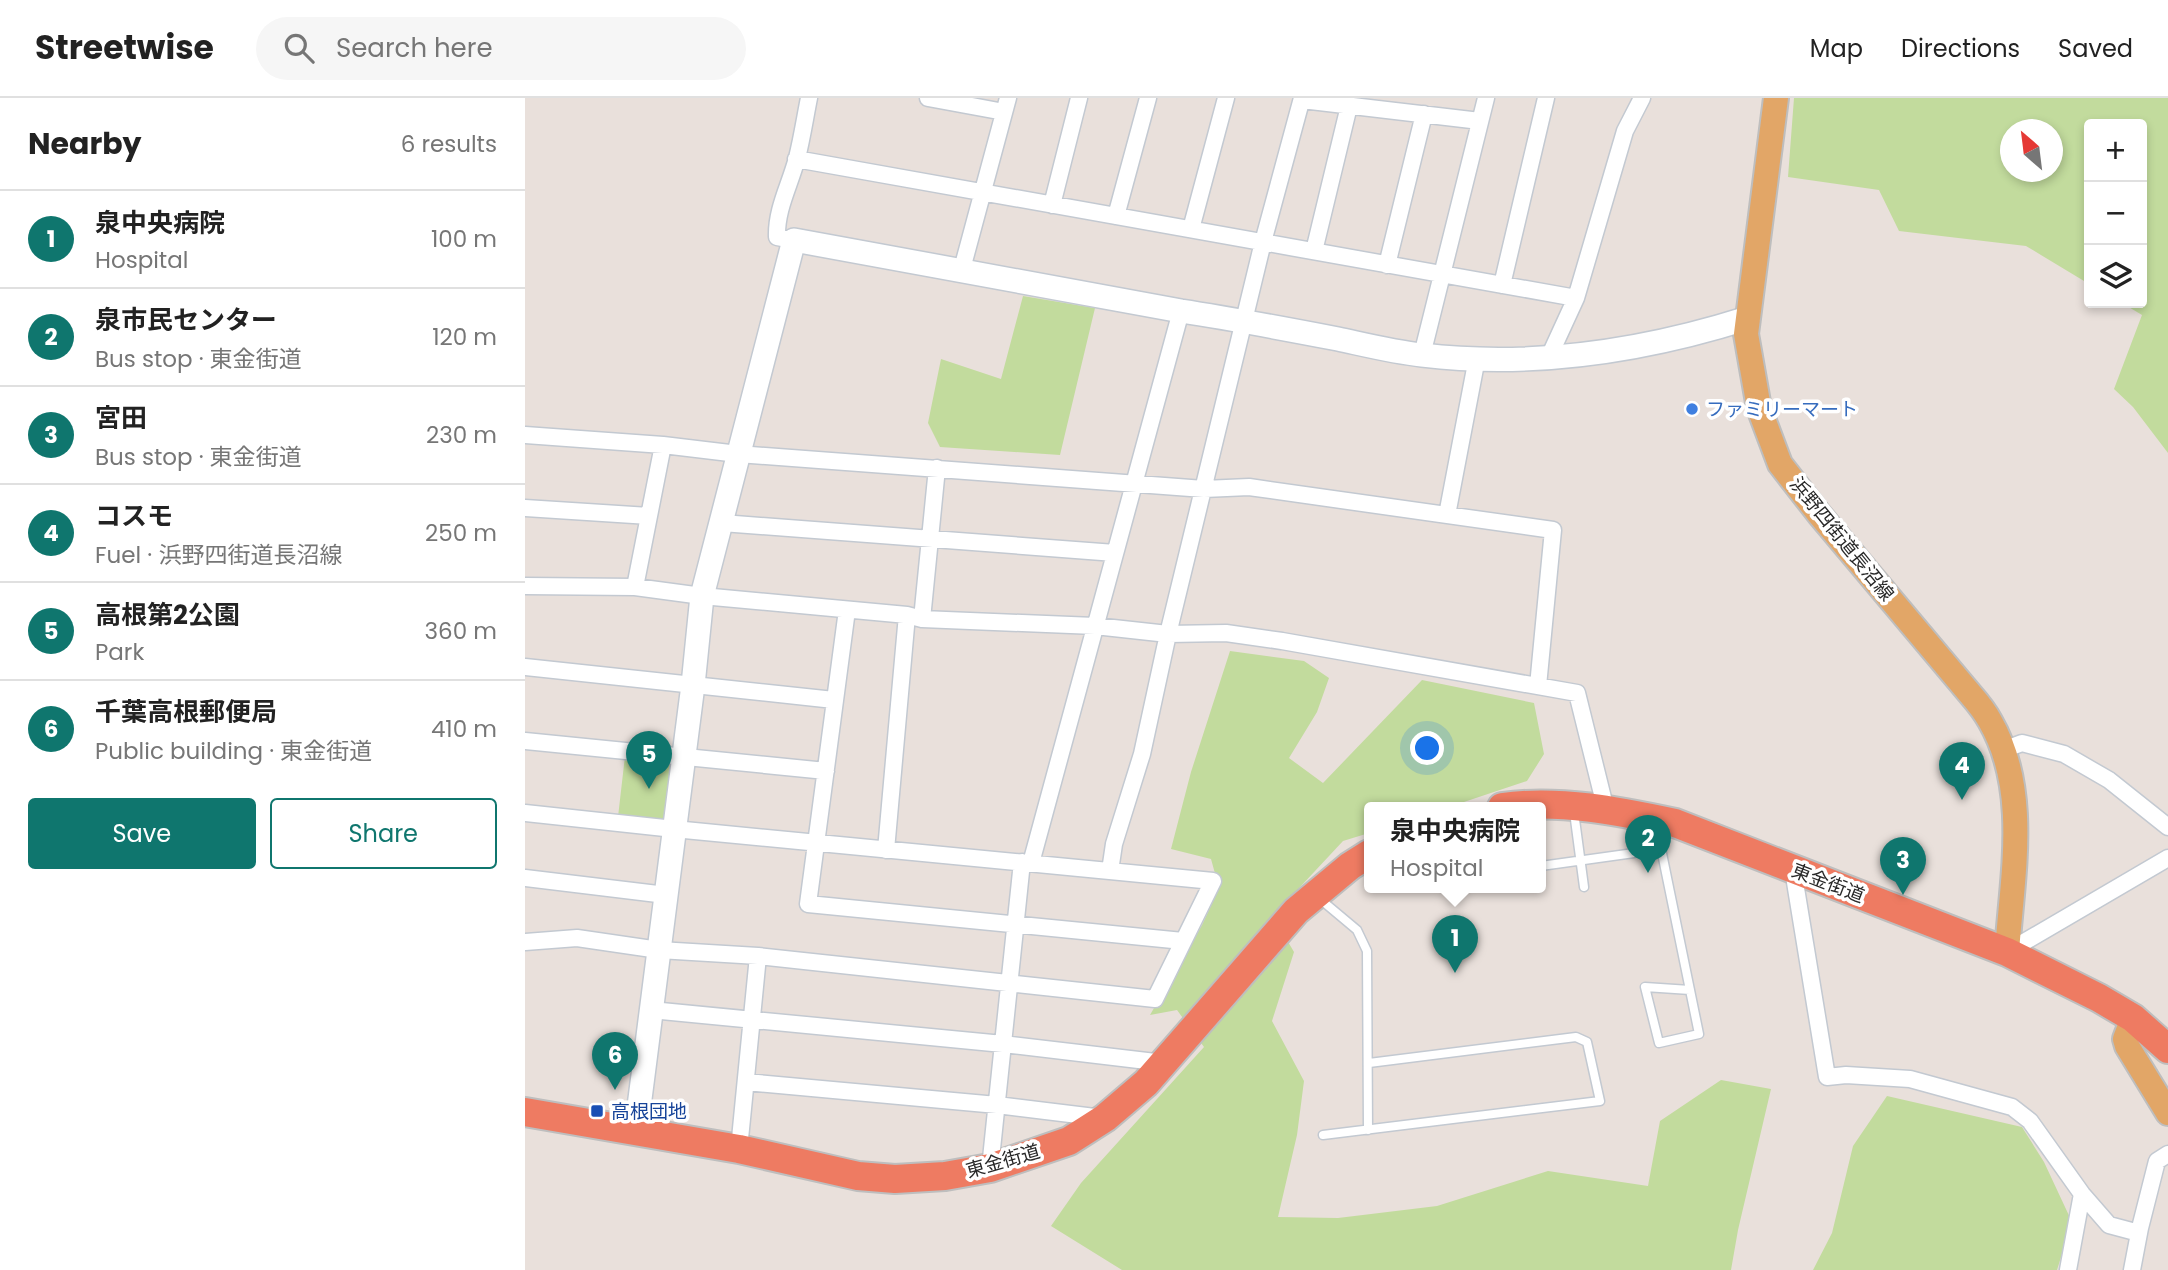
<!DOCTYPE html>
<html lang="en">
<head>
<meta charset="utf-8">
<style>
  :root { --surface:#fff; --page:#f6f6f6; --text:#222; --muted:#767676; --line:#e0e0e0; --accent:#0f766e }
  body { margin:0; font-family:Poppins,"Noto Sans JP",sans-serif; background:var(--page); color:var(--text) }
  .controls { position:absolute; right:21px; top:21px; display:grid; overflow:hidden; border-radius:7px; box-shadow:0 4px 10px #0003 }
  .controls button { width:63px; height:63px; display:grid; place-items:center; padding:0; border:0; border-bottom:2px solid var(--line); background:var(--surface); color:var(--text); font:35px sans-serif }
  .compass { position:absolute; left:1475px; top:21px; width:63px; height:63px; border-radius:50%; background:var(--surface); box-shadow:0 4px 10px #0003; rotate:332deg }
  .you { position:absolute; left:903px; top:651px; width:24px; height:24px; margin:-18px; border:5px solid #fff; border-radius:50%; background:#1a73e8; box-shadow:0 0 0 10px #1a73e833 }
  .badge { display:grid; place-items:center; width:46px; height:46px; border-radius:50%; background:var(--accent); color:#fff; font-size:23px; font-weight:700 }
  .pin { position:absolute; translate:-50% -58px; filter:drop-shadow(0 2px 4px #0008) }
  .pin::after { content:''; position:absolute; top:37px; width:24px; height:21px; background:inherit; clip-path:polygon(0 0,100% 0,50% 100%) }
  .popup { position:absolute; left:839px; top:704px; width:182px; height:91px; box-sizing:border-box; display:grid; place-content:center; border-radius:7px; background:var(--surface); filter:drop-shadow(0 2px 5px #0005); font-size:23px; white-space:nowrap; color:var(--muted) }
  .popup b { font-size:26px; color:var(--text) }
  .popup::after { content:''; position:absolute; left:50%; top:100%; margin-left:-14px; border:14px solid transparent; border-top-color:var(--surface) }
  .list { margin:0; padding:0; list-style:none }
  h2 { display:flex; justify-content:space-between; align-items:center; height:91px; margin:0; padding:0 28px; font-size:30px }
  h2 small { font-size:23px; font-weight:400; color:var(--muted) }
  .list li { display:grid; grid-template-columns:46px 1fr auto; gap:21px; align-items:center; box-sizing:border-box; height:98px; padding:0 28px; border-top:2px solid var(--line) }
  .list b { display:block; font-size:26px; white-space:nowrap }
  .list p { margin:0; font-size:23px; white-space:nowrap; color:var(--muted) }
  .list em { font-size:23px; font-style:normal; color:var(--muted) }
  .actions { display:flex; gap:14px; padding:21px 28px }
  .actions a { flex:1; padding:16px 0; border:2px solid var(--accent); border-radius:7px; text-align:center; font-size:24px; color:var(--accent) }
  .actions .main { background:var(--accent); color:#fff }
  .icon { flex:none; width:38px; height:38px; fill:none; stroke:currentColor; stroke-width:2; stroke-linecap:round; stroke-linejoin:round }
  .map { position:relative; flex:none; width:1643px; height:1172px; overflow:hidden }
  header { display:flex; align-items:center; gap:42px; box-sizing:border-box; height:98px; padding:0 35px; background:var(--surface); border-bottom:2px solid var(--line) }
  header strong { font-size:33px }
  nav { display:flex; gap:38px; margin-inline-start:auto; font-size:24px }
  .search { width:490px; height:63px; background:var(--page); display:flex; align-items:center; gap:18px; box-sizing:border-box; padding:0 24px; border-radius:38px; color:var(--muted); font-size:26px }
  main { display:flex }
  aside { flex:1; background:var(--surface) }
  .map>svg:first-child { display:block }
</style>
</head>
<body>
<header>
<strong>Streetwise</strong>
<div class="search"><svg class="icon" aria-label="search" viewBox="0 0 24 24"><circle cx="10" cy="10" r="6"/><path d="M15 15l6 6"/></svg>Search here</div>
<nav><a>Map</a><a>Directions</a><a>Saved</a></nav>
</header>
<main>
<aside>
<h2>Nearby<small>6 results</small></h2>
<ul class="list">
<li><span class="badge">1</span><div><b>泉中央病院</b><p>Hospital</p></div><em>100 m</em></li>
<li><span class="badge">2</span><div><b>泉市民センター</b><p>Bus stop · 東金街道</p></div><em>120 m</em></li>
<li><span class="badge">3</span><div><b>宮田</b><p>Bus stop · 東金街道</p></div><em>230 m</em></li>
<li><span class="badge">4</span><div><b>コスモ</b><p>Fuel · 浜野四街道長沼線</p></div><em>250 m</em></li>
<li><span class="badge">5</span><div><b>高根第2公園</b><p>Park</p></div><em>360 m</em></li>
<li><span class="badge">6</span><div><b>千葉高根郵便局</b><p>Public building · 東金街道</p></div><em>410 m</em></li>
</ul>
<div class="actions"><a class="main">Save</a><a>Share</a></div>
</aside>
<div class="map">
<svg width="1643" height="1172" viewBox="0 0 1643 1172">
  <rect width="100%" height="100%" fill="#e9e0db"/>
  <!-- green -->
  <path fill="#c2db9d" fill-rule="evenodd" d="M1269,0H1643V355L1608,309L1589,291L1617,217L1597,205H1617V26H1564V186L1501,148L1374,133L1354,92L1263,79ZM1486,32H1528V74H1486Z
    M498,198L570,210L535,357L415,349L403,325L416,261L476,281Z
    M705,553L779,563L804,580L792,614L764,660L798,685L897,582L1009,605L1019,656L1002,683L924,709H844V735L818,743L748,818L769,854L747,923L779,983L772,1037L753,1119L813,1120L912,1108L1023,1073L1123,1088L1135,1023L1196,982L1246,991L1213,1132L1206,1172H597L526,1128L556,1085L679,949L652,912L625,917L677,827L694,790L686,761L646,751L666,674Z
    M100,658L155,664L147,725L93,719Z
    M1362,998L1497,1029L1519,1064L1547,1124L1532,1172H1288L1307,1135L1328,1048Z"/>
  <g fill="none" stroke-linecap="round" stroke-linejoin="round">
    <defs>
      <path id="lane" d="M1049,714L1059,789
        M1016,768L1109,755L1130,721L1174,936L1134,945L1120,889L1165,892
        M795,801L832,832L842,853L843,1032
        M798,1037L1075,1003L1062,944L1051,939L844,965"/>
      <path id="street" d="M403,0L479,14
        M777,2L955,23
        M271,61L1051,200
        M527,107L554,0
        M591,118L623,0
        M666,131L701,0
        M269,142L252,139C251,111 265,87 272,60C277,40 280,20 284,0
        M789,153L824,8
        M862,167L899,16
        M437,171L483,0
        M977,187L1021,0
        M897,257L961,0
        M1023,261L1051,200L1100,33L1117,0
        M0,337L138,347L213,356L679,391L724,389L1028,432L1013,588
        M0,410L124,418
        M922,417L952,260
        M197,425L590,455
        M0,488L110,489L177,498L382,517L397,521L570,528L643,536L701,535L757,543L1052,595L1081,712
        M110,489L138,347
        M322,512L283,806L658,843
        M397,521L412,370
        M0,569L309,602
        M0,643L301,673
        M1478,652L1497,645L1539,656L1584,682L1643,729
        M0,715L149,731L688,783L630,901L233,858L134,852L52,840L0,844
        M361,752L382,517
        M506,765L656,213
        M1268,772L1302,979L1321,977L1385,981L1487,1009L1505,1023L1557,1096L1584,1127L1614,1135
        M585,773L589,746L617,656L643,536L738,144L777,0
        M0,780L141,797
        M1482,854L1643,760
        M126,912L478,946L639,965
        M221,984L472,1007L578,1020
        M214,1051L233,858
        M465,1070L497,764
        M1543,1172L1557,1096
        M1607,1172L1615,1130L1632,1063L1643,1056"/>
      <path id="secondary" d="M111,1032L168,587L177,498L269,142L656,213C709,221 761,231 813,241C841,247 869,254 897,257C1007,270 1119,253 1223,220"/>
      <path id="primary" d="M1251,0L1221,236L1234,310L1255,366L1294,416L1446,597C1453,605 1460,614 1465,623C1505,692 1487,779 1482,854
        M1608,920L1600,941L1602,948L1643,1015"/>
      <path id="highway" d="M977,709C1035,701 1093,713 1150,725L1482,854L1574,900L1608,920L1643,951
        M0,1014L214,1051L333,1078L370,1081L420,1078L465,1070L544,1043L580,1020L621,985L771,813L825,768L844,756"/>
    </defs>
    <!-- lane casing -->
    <use href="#lane" stroke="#c3c9d1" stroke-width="11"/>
    <!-- street casing -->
    <use href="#street" stroke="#c3c9d1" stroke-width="19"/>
    <!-- secondary casing -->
    <use href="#secondary" stroke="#c3c9d1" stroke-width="26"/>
    <!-- primary casing -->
    <use href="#primary" stroke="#bebebe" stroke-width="28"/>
    <!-- highway casing -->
    <use href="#highway" stroke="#bebebe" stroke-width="32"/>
    <!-- lane -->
    <use href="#lane" stroke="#fff" stroke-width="8"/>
    <!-- street -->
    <use href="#street" stroke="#fff" stroke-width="16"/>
    <!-- secondary -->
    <use href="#secondary" stroke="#fff" stroke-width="23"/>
    <!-- primary -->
    <use href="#primary" stroke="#e2a667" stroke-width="24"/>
    <!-- highway -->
    <use href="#highway" stroke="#ee7b62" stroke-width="28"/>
  </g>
  <!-- markers -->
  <circle fill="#3f7fe0" stroke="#fff" stroke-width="2.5" cx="1167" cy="311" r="7"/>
  <rect fill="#1a4fb4" stroke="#fff" stroke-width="2.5" x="65" y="1006" width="14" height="14" rx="3.5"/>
  <g text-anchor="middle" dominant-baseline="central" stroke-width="7" stroke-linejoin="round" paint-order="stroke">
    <!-- shop labels -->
    <g font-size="19" fill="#366cbe" stroke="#fff" text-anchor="start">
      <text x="1181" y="311">ファミリーマート</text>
    </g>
    <!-- street labels -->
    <g font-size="19" fill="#282828" stroke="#fff">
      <text transform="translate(1317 441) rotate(51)">浜野四街道長沼線</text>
      <text transform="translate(1303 785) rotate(21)">東金街道</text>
      <text transform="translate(478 1063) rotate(-16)">東金街道</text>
    </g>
    <!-- transit labels -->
    <g font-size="19" fill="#164399" stroke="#fff" text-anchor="start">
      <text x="86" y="1013">高根団地</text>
    </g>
  </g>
</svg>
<div class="controls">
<button>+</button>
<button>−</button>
<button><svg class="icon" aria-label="layers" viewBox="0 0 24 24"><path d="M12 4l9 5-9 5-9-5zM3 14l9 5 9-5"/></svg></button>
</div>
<svg class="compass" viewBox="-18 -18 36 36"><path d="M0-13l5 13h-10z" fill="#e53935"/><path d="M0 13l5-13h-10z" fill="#767676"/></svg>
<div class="you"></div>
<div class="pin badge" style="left:930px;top:875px">1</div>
<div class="popup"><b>泉中央病院</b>Hospital</div>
<div class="pin badge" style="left:1123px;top:775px">2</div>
<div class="pin badge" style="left:1378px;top:797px">3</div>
<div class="pin badge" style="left:1437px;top:702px">4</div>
<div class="pin badge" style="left:124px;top:691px">5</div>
<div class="pin badge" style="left:90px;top:992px">6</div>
</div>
</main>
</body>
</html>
